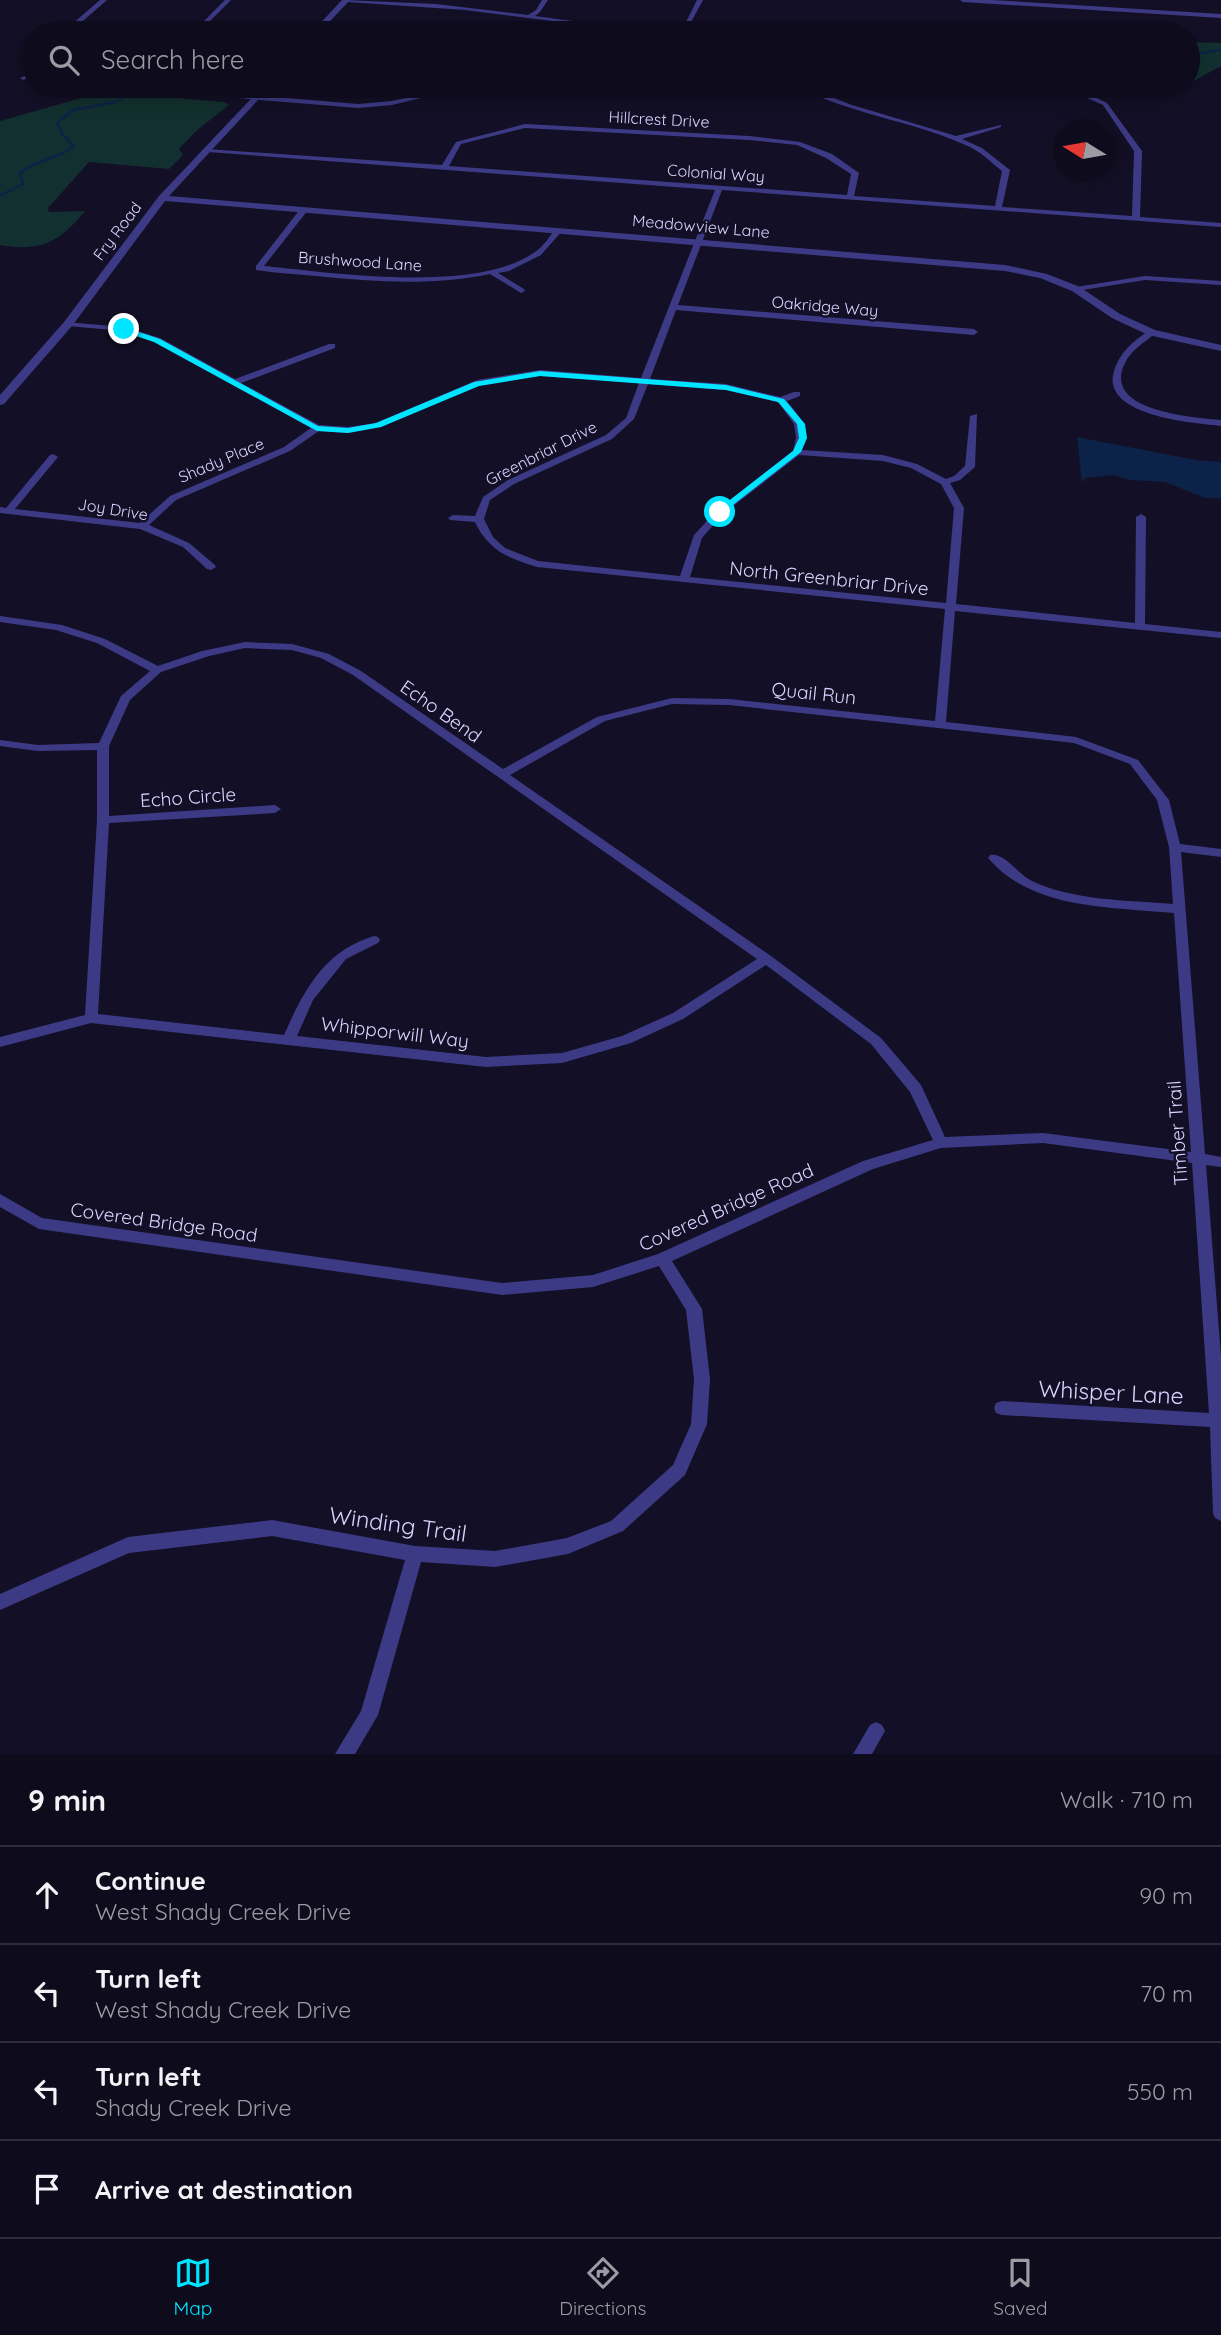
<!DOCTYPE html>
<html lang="en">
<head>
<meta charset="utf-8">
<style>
  :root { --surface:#0e0b1c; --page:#171425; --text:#f1f3f6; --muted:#9b9ba3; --line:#2e2b3b; --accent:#00e5ff }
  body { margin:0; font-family:Quicksand,sans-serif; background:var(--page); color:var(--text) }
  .compass { position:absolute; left:1053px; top:119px; width:63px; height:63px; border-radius:50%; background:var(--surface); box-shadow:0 4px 18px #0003; rotate:281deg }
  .stop { position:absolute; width:21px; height:21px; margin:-16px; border:5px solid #00e5ff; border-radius:50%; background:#fff }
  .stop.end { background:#00e5ff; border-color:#fff; box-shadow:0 2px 7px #0008 }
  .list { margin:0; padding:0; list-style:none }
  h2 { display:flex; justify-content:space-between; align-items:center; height:91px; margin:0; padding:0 28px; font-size:30px }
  h2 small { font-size:23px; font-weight:400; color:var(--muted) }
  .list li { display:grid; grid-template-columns:46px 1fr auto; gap:21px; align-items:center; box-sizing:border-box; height:98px; padding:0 28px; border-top:2px solid var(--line) }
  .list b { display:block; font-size:26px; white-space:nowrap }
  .list p { margin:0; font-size:23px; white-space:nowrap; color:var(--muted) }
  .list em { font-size:23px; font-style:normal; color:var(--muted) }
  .icon { flex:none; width:38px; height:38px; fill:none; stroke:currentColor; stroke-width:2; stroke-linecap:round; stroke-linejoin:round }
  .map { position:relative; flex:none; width:1221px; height:1754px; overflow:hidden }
  .search { position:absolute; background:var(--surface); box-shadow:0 4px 18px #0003; left:21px; right:21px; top:21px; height:77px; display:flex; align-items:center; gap:18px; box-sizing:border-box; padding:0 24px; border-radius:38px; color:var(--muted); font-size:26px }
  .sheet { height:483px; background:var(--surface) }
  nav { display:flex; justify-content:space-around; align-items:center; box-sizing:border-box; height:98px; border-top:2px solid var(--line); background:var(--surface); font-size:19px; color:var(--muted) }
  nav a { display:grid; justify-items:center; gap:4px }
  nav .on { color:var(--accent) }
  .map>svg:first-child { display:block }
</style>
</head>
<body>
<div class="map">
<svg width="1221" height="1754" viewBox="0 0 1221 1754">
  <rect width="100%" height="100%" fill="#130f26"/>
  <!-- green -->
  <path fill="#12302f" d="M1188,42L1221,43V66L1188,84Z
    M111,86H173L176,98L224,102L229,105L196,131L179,149L183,155L169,169L89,162L48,208L49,212L85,211C60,242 41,252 0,245V121L81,98Z"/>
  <!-- water -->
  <path fill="#0c2248" d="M1077,437L1196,460L1221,462V498H1205L1165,482L1129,480L1114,475L1085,478L1082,483Z"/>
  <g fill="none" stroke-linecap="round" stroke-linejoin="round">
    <!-- stream -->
    <path stroke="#0c2248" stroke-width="2.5" d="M1188,55L1221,50
      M0,196L23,184L20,173C36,160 58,159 74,146L63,135L57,123L73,110L116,102L140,86"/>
    <!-- minor -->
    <path fill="#3d3a85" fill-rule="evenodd" d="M100,0H107L76,27L75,33H69L71,25Z
      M225,0H231L198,33H192Z
      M345,0L436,4L528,15L536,10L542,0H548L540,12L535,16C578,21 643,34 685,24L697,0H703L689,26L673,30L617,29L465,10L348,2Z
      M960,0H992L1221,14V18L963,2Z
      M33,72V76L23,80L20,78Z
      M185,86H193L204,91L358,104L392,101L460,86H471L392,105L358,108L212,96L209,98Z
      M806,86H812L813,90L852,105L956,136L1001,125V127L962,139L982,148L1010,170L1002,207L1132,216L1134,151L1103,105L1076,93L1052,86H1063L1080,90L1107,103L1142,151L1140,217L1221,223V227L722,190L678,305L974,329L978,332L974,335L676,310L650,379L726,384L780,397L794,392H800V396L787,401C800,416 809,429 802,450L883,455L917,464L946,479L954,476L965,466L970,416L977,414L975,467L960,480L950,483L964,508L956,604L1135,623L1136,517L1141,514L1146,517L1145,624L1221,632V638L955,611L946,722L1076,737L1138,760L1169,800L1180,844L1221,849V857L1181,852L1205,1154L1221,1157V1167L1206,1165L1221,1356V1521L1215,1518L1213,1513L1210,1427L1002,1415L996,1413L994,1408L996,1403L1002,1401L1209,1413L1192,1163L1043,1143L941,1148L873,1169L672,1261L702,1309L710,1379L707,1424L685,1475L623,1531L568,1554L495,1567L421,1562L378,1715L355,1754H335L361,1711L405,1560L272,1536L129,1553L0,1610V1594L128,1537L272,1520L415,1546L495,1551L567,1538L611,1521L673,1465L691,1424L694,1379L686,1310L659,1266L593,1287L502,1295L39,1229L0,1207V1194L42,1218L502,1283L593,1275L658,1254L863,1161L933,1140L910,1092L871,1044L766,965L683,1019L631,1043L562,1063L486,1067L91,1023L0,1047V1037L85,1015L97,820V750L38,751L0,746V740L38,745L99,743L121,696L150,671L97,643L56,630L0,622V616L62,625L105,639L158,666L202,651L245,642L292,644L329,654L361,671L503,769L597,717L672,698L729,699L935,721L945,609L537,567C509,559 488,550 475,522L450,520L448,518L453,515L475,516L483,497L508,480L606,435L626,418L639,383L540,376L479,385L381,427L348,433L319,431L290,451L176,500L149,525L189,543L215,565L216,567L211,570L207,569L183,547L140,529L0,513V507L6,508L50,455L53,454L58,457L15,509L140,523L170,496L284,447L311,428L154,342L123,331L68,326L64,324L65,322L124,327L160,338L235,379L329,344H335V348L241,383L319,425L348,427L376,423L477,380L540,370L641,378L715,190L208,152L204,150L206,149L442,165L456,142L525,124L749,136L800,142L832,154L859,173L854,196L995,206L1002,171C992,163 983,154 972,148C920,123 861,116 808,92ZM525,128L749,140L797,145L826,158L851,174L847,195L449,166L461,144ZM648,384L726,390L778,402L794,424L796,437L793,451L717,510L694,535L680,576L538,561L505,548L493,537L484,519L490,500L514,484L612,439L634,419ZM799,455L883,461L911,468L941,484L954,508L946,603L690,577L702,538L723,514ZM245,648L292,650L321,658L353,675L757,959L673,1013L622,1036L562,1053L486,1057L297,1036L313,1000L346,959L378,943L380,940L378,937L374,936C324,951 304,990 284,1035L98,1014L109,823L275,813L281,809L275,805L109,816V746L130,700L161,672L209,656ZM672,704L729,705L1074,743L1130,764L1157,800L1169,847L1173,904C1126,900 1073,901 1030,880C1017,873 1005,853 990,855L988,858C1032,910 1112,907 1174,913L1191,1152L1043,1133L945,1137L921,1085L881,1038L771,956L510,775L605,721Z
      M301,208L308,210L264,266C334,273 476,294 535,252C543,247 550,236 556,228L563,230L541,255L509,271L498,273L524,289L525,291L521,293L490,274C433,286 374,282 316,276C296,274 276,273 256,270V266Z
      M1145,276L1221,281V285L1145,280L1076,291L1072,289L1076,287Z
      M1149,331L1156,333C1145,342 1131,350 1125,363C1101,411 1192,417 1221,420V426C1193,423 1100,416 1114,371C1119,353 1134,340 1149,331Z
      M876,1722L882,1725L885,1731L872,1754H853L870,1725Z"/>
    <!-- tertiary -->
    <path fill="#3d3a85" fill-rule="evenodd" d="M342,0H350L319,33H311Z
      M263,86H271L169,196L1005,265L1047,274L1080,287L1120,314L1155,330L1221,345V351L1148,335L1112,318L1072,291L1040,278L1005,271L165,201L72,326L4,404L0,405V395L64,322L159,196Z"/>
  </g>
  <!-- route -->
  <path fill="#00e5ff" d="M124,327L160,339L318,426L348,428L376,423L474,382L540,371L726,385L784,399L805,424L807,438L801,452L720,515L716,512L717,510L793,451L799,438L797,424L778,402L726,390L540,376L479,386L381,427L348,433L317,431L154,342L121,331Z"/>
  <g text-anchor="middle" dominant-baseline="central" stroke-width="5" stroke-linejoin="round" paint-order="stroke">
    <!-- far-street labels -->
    <g font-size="16" fill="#d9d4ff" stroke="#130f26">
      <text transform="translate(659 119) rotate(3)">Hillcrest Drive</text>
      <text transform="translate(716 173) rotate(4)">Colonial Way</text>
      <text transform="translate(701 226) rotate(5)">Meadowview Lane</text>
      <text transform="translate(117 231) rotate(-53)">Fry Road</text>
      <text transform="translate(360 261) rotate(4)">Brushwood Lane</text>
      <text transform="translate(825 306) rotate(5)">Oakridge Way</text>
      <text transform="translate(541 453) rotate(-27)">Greenbriar Drive</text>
      <text transform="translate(221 460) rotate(-23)">Shady Place</text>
      <text transform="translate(113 509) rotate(9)">Joy Drive</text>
    </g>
    <!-- street labels -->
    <g font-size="19" fill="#d9d4ff" stroke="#130f26">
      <text transform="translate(829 578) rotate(6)">North Greenbriar Drive</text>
      <text transform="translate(814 693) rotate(6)">Quail Run</text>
      <text transform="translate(441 711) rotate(35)">Echo Bend</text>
      <text transform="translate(188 797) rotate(-4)">Echo Circle</text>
      <text transform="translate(395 1032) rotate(7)">Whipporwill Way</text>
      <text transform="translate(1177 1133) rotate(-94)">Timber Trail</text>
      <text transform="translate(726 1207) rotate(-24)">Covered Bridge Road</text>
      <text transform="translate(164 1222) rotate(8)">Covered Bridge Road</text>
    </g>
    <!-- near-street labels -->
    <g font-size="23" fill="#d9d4ff" stroke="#130f26">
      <text transform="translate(1111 1392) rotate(3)">Whisper Lane</text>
      <text transform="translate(398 1524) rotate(8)">Winding Trail</text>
    </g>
  </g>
</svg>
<svg class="compass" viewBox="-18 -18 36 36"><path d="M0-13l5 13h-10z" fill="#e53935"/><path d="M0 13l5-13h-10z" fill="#9b9ba3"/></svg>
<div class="stop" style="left:720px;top:512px"></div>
<div class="stop end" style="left:124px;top:329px"></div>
<div class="search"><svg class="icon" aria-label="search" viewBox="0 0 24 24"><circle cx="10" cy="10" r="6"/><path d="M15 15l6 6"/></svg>Search here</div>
</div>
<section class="sheet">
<h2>9 min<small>Walk · 710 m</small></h2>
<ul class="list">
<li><svg class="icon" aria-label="ahead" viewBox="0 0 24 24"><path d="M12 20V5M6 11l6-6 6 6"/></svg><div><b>Continue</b><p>West Shady Creek Drive</p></div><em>90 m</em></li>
<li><svg class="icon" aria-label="left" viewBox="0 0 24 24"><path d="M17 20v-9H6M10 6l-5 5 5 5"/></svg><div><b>Turn left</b><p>West Shady Creek Drive</p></div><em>70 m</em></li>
<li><svg class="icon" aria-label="left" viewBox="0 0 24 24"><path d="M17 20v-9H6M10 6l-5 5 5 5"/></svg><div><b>Turn left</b><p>Shady Creek Drive</p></div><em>550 m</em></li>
<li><svg class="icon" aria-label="arrive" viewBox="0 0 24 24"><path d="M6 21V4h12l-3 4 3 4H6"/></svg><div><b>Arrive at destination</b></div></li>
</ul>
</section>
<nav>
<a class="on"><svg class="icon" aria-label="map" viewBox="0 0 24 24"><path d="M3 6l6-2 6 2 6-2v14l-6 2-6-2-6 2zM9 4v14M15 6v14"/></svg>Map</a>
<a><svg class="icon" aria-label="directions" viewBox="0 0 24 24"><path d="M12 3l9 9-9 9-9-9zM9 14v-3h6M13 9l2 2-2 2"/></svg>Directions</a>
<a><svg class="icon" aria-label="saved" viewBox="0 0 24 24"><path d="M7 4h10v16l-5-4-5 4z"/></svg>Saved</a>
</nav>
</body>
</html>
